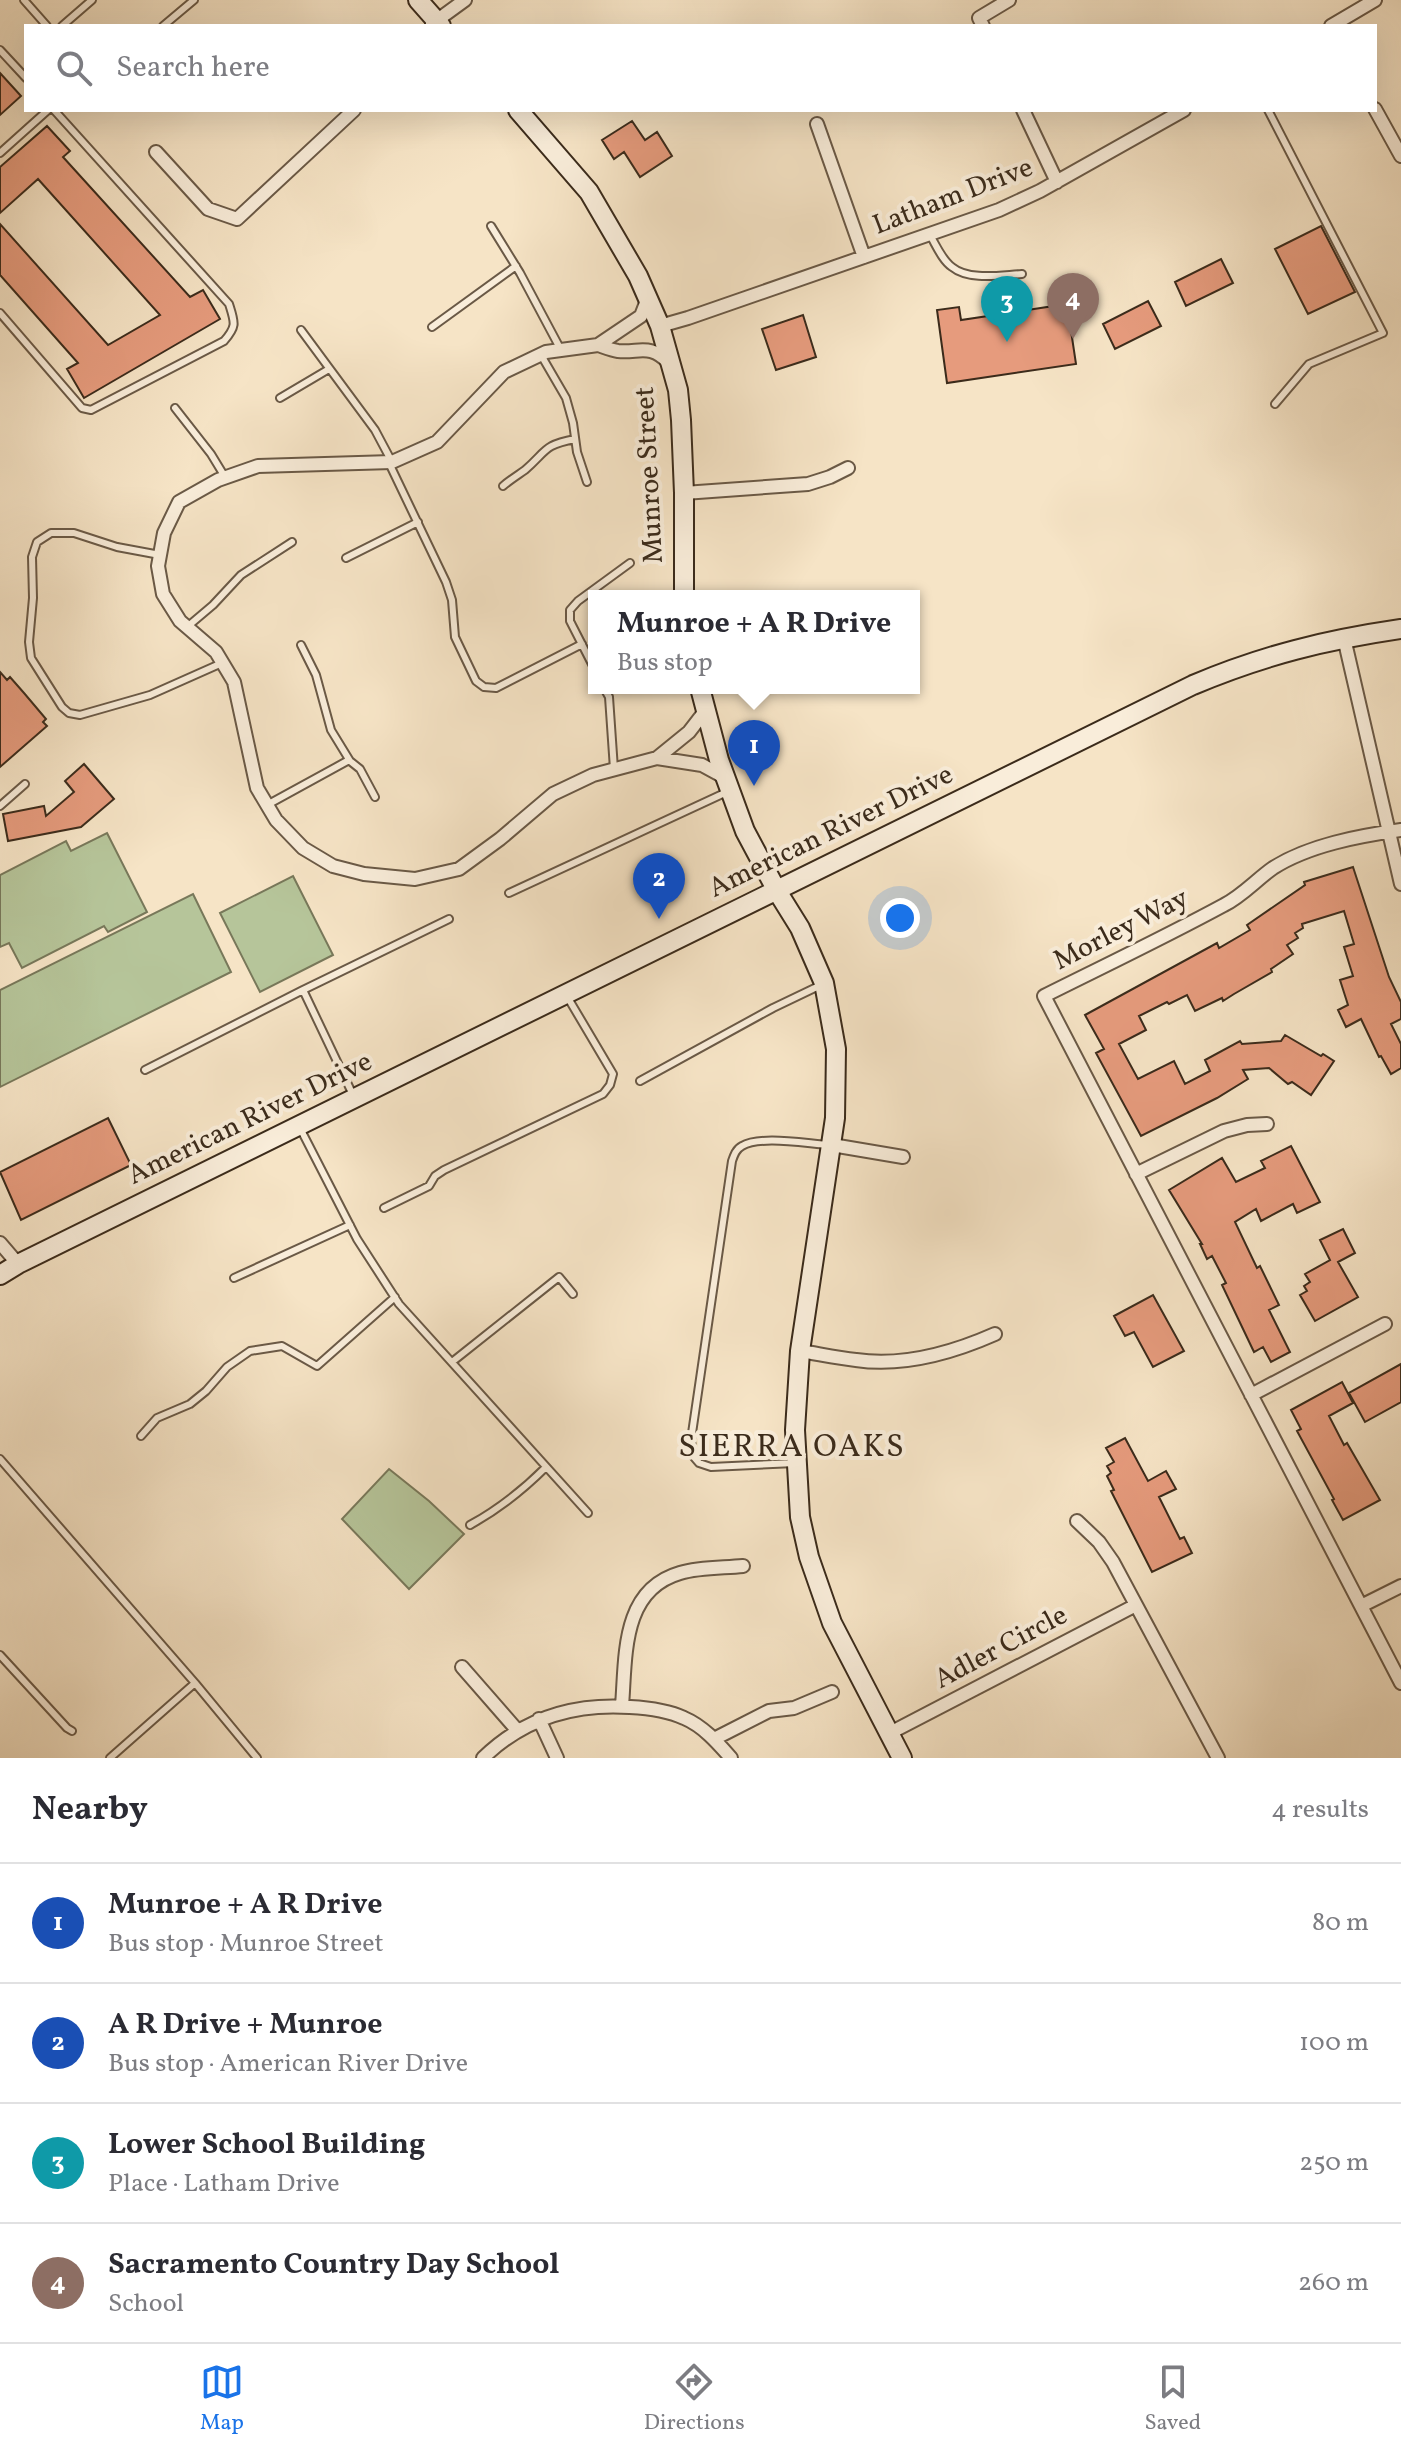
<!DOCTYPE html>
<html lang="en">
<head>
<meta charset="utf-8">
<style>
  :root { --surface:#fff; --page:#f2f2f3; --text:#2b2b33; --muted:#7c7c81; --line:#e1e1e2; --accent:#1a73e8 }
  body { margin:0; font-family:Vollkorn,serif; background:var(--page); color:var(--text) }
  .you { position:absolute; left:900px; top:918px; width:28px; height:28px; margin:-20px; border:6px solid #fff; border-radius:50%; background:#1a73e8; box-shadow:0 0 0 12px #1a73e833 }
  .badge { display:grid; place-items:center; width:52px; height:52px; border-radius:50%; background:var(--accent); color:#fff; font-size:26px; font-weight:700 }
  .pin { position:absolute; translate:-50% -66px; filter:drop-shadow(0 2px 4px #0008) }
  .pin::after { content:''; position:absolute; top:42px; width:28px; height:24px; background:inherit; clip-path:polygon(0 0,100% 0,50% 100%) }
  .popup { position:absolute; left:588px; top:590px; width:332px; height:104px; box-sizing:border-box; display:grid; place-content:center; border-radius:0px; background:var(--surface); filter:drop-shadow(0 2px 6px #0005); font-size:26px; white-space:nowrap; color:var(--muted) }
  .popup b { font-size:30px; color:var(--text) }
  .popup::after { content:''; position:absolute; left:50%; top:100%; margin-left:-16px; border:16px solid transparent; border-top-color:var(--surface) }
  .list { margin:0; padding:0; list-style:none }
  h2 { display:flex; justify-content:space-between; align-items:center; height:104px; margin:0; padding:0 32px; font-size:34px }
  h2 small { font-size:26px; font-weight:400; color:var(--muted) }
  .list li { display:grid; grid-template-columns:52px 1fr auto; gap:24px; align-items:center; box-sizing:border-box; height:120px; padding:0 32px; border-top:2px solid var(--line) }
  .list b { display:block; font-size:30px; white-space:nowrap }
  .list p { margin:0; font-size:26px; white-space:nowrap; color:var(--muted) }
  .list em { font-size:26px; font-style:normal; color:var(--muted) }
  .icon { flex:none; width:44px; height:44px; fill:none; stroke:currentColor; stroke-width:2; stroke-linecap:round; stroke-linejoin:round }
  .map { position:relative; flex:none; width:1401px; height:1758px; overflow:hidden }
  .search { position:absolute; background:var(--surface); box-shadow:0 8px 32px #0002; left:24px; right:24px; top:24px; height:88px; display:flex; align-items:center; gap:20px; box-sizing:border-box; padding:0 28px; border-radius:0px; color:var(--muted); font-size:30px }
  .sheet { height:584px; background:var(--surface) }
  nav { display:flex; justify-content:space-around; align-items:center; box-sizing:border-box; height:112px; border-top:2px solid var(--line); background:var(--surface); font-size:22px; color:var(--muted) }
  nav a { display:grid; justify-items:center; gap:4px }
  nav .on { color:var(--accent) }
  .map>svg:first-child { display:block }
</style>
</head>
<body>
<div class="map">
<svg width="1401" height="1758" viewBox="0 0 1401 1758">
  <rect width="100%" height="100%" fill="#f6e4c6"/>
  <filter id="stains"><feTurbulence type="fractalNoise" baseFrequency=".0025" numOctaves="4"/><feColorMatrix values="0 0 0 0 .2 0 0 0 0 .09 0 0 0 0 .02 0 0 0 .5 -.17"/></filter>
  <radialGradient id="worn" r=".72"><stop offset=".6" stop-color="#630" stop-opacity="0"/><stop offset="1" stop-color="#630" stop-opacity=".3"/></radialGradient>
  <!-- green -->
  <path fill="#b6c59a" stroke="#78785a" stroke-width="2" d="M107,833L147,912L108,932L104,926L22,968L9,943L0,947V875L66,841L71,851Z
    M293,876L333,955L260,992L220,913Z
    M193,894L231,972L0,1087V990Z
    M389,1469L429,1501L464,1534L409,1589L342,1519Z"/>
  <!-- building -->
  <path fill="#e69b7d" stroke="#3b2b1b" stroke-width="2" d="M0,73L21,96L0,115Z
    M632,121L645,140L657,132L672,156L640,177L624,152L614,159L602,140Z
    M47,126L70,151L63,157L190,297L203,290L220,319L84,398L67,369L78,363L0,275V224L108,345L160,315L38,179L0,213V167Z
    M1321,226L1355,292L1308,314L1275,249Z
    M1221,259L1233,283L1186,306L1175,282Z
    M1148,301L1161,326L1115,349L1103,324Z
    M1067,304L1076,364L947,383L937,310L959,307L961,320Z
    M803,315L816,357L776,370L762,329Z
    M0,672L7,680L10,677L24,693L46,719L43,722L47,726L0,767Z
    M84,764L114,799L81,827L8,841L3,814L44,806L46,816L74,792L65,781Z
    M1353,867L1389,977L1401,1002V1019L1391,1024L1401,1044V1068L1391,1074L1381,1056L1379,1057L1361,1019L1346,1027L1338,1010L1348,1005L1340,980L1353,976L1344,947L1354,944L1344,911L1302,924L1303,928L1295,933L1298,938L1287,945L1293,954L1271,969L1272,972L1234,994L1223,1001L1222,998L1195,1011L1187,995L1169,1004L1167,1002L1139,1016L1146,1030L1119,1044L1138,1079L1174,1061L1185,1084L1210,1071L1205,1060L1240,1041L1242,1044L1281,1041L1285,1035L1321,1056L1323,1054L1334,1061L1311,1095L1292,1082L1288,1084L1269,1068L1243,1070L1248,1079L1217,1098L1141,1136L1096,1053L1104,1049L1085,1015L1217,943L1219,948L1250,930L1247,925L1305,885L1304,882Z
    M108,1118L131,1165L21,1220L0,1172Z
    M1291,1146L1320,1202L1297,1213L1293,1204L1261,1221L1256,1209L1235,1222L1257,1268L1260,1266L1279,1305L1269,1310L1290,1352L1271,1362L1263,1347L1254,1352L1222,1285L1226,1283L1212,1256L1207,1259L1200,1244H1202L1169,1190L1222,1158L1236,1182L1265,1168L1261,1161Z
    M1343,1229L1355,1253L1338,1262L1358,1297L1315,1321L1300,1295L1307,1291L1304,1286L1310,1282L1305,1274L1330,1260L1320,1240Z
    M1153,1295L1184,1351L1153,1367L1134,1332L1125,1336L1114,1316Z
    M1401,1364V1402L1365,1422L1349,1393Z
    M1342,1382L1353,1403L1329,1416L1344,1445L1347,1443L1380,1500L1343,1520L1332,1500L1334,1499L1297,1431L1301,1429L1291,1410Z
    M1125,1438L1148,1481L1166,1471L1176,1489L1159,1497L1180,1539L1184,1537L1192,1553L1152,1572L1111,1491L1114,1490L1107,1476L1111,1473L1107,1466L1114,1462L1106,1448Z"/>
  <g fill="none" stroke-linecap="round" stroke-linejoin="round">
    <defs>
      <path id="lane" d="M24,0L47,26
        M62,26L92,0
        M163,26L194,0
        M0,50L26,78
        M1268,110L1383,333L1309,364L1275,404
        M0,153L48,110
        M491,226L520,273L561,350
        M930,235C936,245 942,260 952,267C969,281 1001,275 1022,274
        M0,313L82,408L91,410L224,341C237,326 235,323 229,304L54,110
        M432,327L516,266
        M301,330L375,430L392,462
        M541,355L566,398L573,423L577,452L587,482
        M280,398L329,369
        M175,408L211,454L225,477
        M389,463L446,582L452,600L455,637L476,681L484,687L496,688L582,644
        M503,486C510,480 518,475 525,470C547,451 543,445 575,439
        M160,555L117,547L74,533H51L37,542L32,557L33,598L29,642L31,658L62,707L69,713L80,715L150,695L222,663
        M346,558L418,522
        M187,627L213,605L241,575L292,542
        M301,645L316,675L331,730L350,761L360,769L375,797
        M594,668L570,621V610L578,601L630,563
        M604,688L609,697L614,769
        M267,805L349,760
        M0,806L25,784
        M509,893L729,791
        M145,1070L303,990
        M640,1081L773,1008L821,985
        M353,1095L303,990L449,919
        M300,1128L357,1239L399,1304L588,1513
        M384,1208L429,1186L435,1176L444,1170L603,1094L610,1085L613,1074L568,998
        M234,1278L350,1225
        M452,1362L559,1277L573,1294
        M141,1436L157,1418L190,1404L206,1391L227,1367L250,1351L282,1346L317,1366L395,1297
        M0,1459L195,1683L257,1758
        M795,1463L711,1467L699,1463L693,1456L691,1440L732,1161C734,1155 736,1149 742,1146C760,1135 808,1144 830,1145
        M470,1525C499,1509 523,1490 546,1467
        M0,1655L67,1728L72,1731
        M110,1758L195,1683"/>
      <path id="street" d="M432,24L465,0
        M983,26L979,18L1009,0
        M1331,26L1375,0
        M1375,109L1401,156
        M1023,110L1057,182
        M817,124L864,257
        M156,152L208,209L237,219L354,110
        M648,298L641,316L598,345L546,352L504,372L437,442L392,462L258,466L218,480L179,502L164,533L158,566L163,594L180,621L216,652L234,682L257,788L276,820L303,848L333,866L364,874L415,879L459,869L500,839L553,794L593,775L657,758L689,732L706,710
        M660,326L688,318L999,210L1040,191L1184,110
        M598,345C604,347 611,350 618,351C640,353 650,343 669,363
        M684,493L808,484L830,477L848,468
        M1344,638L1401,884
        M657,758L702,765L724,777
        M1401,830C1359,836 1309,845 1273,868C1256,880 1242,896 1224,905C1165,937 1104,966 1044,996L1401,1683
        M832,1145L903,1157
        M1136,1174L1224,1131L1247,1125L1267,1124
        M0,1243L18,1264
        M800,1351C819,1354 837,1358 856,1360C904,1367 952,1353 995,1334
        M1251,1395L1385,1324
        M1077,1521L1099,1542L1113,1562L1218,1758
        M1361,1606L1401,1586
        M462,1667L517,1730
        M622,1706C626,1656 621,1590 680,1573C700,1567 723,1568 743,1566
        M539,1719L557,1758
        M888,1734L1136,1605
        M714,1739L769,1711L794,1708L832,1692
        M483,1758C524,1718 573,1703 630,1707C648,1708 667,1710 684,1718C703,1726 717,1742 731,1758"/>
      <path id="secondary" d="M418,0L441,26
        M518,110L589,192L638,276L660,326L678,390L681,420L684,493V596
        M700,688L719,760L745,831L777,891L800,928L824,983L836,1049L835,1118L800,1351L795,1430L800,1517L809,1557L832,1623L902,1758
        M0,1275L18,1264L1193,685C1264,655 1326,640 1401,629"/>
    </defs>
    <!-- lane casing -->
    <use href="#lane" stroke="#6a5946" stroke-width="10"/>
    <!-- street casing -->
    <use href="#street" stroke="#6a5946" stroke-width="16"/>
    <!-- secondary casing -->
    <use href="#secondary" stroke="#3b2b1b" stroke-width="22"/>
    <!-- lane -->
    <use href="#lane" stroke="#f9edda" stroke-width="6"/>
    <!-- street -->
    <use href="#street" stroke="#f9edda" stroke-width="12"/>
    <!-- secondary -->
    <use href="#secondary" stroke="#f9edda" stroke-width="18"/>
  </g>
  <g text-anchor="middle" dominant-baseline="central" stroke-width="8" stroke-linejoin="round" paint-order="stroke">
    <!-- street labels -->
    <g font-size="28" fill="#3b2b1b" stroke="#f9edda">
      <text transform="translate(953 197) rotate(-21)">Latham Drive</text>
      <text transform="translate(650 475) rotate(-93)">Munroe Street</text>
      <text transform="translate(831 832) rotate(-26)">American River Drive</text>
      <text transform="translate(1121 930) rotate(-27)">Morley Way</text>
      <text transform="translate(250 1119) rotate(-26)">American River Drive</text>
      <text transform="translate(1001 1648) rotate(-28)">Adler Circle</text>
    </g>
    <!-- quarter labels -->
    <g font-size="32" letter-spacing="2" fill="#3b2b1b" stroke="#f9edda">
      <text x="792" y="1448">SIERRA OAKS</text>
    </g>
  </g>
  <rect width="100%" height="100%" filter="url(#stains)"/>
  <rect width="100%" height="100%" fill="url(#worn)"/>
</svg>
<div class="you"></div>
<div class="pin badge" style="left:754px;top:786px;background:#1a4fb4">1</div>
<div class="popup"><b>Munroe + A R Drive</b>Bus stop</div>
<div class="pin badge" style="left:659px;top:919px;background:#1a4fb4">2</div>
<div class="pin badge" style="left:1007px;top:342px;background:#0f9aa8">3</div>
<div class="pin badge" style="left:1073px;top:339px;background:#8d6e63">4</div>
<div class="search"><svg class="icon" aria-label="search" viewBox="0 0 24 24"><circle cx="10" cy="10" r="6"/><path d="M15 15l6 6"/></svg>Search here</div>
</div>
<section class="sheet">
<h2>Nearby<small>4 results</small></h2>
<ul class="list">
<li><span class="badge" style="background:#1a4fb4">1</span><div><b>Munroe + A R Drive</b><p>Bus stop · Munroe Street</p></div><em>80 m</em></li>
<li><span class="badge" style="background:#1a4fb4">2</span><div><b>A R Drive + Munroe</b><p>Bus stop · American River Drive</p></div><em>100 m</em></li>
<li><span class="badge" style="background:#0f9aa8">3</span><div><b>Lower School Building</b><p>Place · Latham Drive</p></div><em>250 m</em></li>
<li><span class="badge" style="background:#8d6e63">4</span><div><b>Sacramento Country Day School</b><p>School</p></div><em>260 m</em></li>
</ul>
</section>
<nav>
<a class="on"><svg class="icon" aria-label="map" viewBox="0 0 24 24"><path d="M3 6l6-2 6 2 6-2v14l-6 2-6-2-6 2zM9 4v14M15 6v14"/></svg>Map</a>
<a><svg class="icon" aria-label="directions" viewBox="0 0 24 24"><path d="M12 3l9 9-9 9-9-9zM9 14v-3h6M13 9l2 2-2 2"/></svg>Directions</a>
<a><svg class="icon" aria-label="saved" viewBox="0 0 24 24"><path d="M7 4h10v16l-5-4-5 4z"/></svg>Saved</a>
</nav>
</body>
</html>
